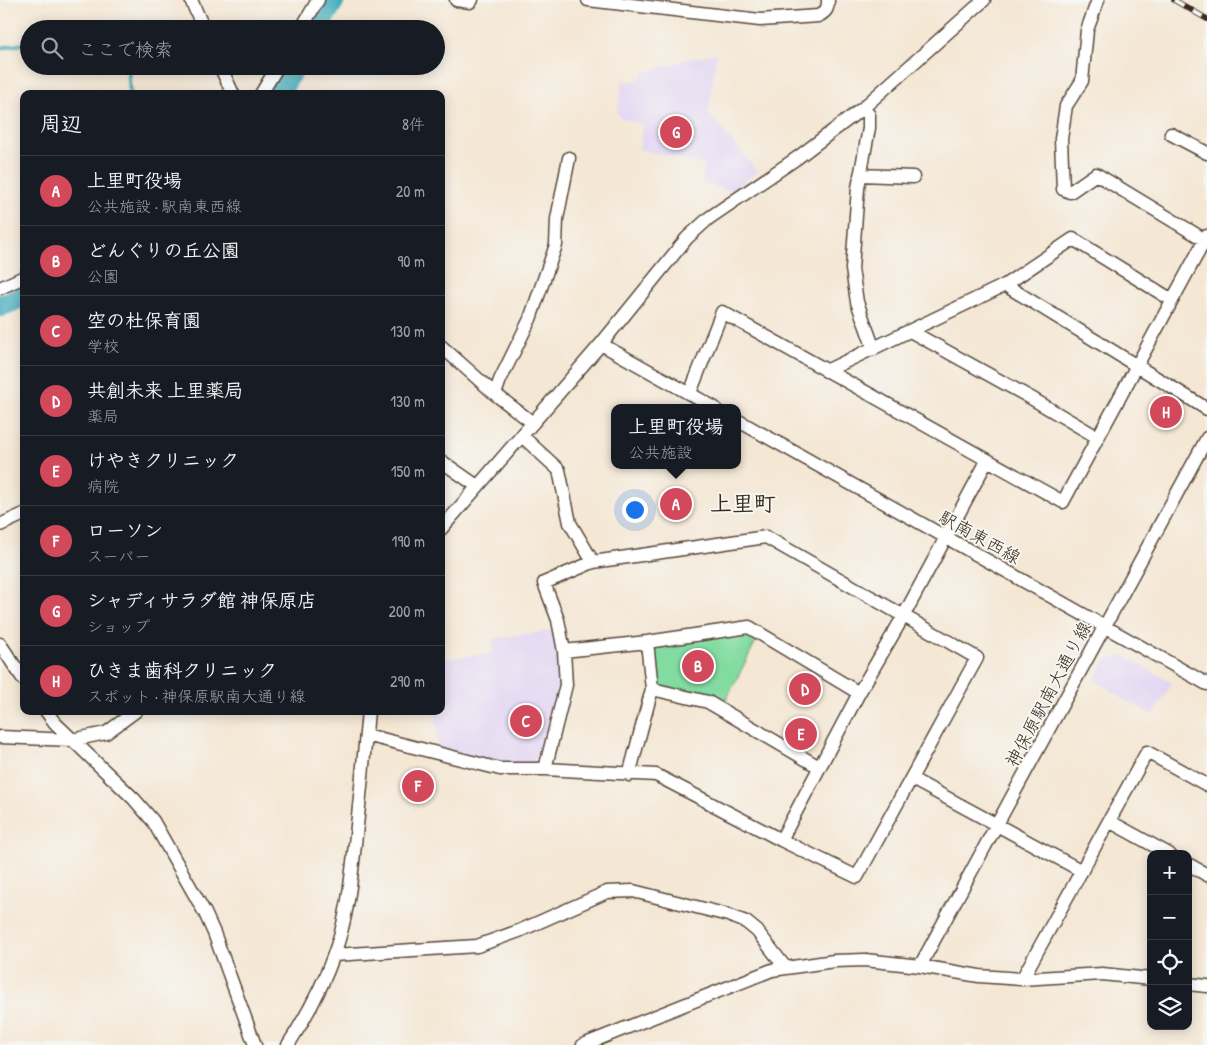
<!DOCTYPE html>
<html lang="ja">
<head>
<meta charset="utf-8">
<style>
  :root { --surface:#171b24; --page:#242831; --text:#f1f3f6; --muted:#9ea1a6; --line:#363941; --accent:#d1495b }
  body { margin:0; font-family:"Patrick Hand","Klee One",sans-serif; background:var(--page); color:var(--text) }
  .controls { position:absolute; right:15px; bottom:15px; display:grid; overflow:hidden; border-radius:10px; box-shadow:0 2px 12px #0003 }
  .controls button { width:45px; height:45px; display:grid; place-items:center; padding:0; border:0; border-bottom:1px solid var(--line); background:var(--surface); color:var(--text); font:25px sans-serif }
  .you { position:absolute; left:634px; top:509px; width:18px; height:18px; margin:-12px; border:4px solid #fff; border-radius:50%; background:#1a73e8; box-shadow:0 0 0 8px #1a73e833 }
  .badge { display:grid; place-items:center; width:32px; height:32px; border-radius:50%; background:var(--accent); color:#fff; font-size:16px; font-weight:700 }
  .pin { position:absolute; translate:-50% -50%; border:2px solid #fff; box-shadow:0 1px 5px #0006 }
  .popup { position:absolute; left:611px; top:404px; width:130px; height:65px; box-sizing:border-box; display:grid; place-content:center; border-radius:10px; background:var(--surface); filter:drop-shadow(0 1px 4px #0005); font-size:16px; white-space:nowrap; color:var(--muted) }
  .popup b { font-size:19px; color:var(--text) }
  .popup::after { content:''; position:absolute; left:50%; top:100%; margin-left:-10px; border:10px solid transparent; border-top-color:var(--surface) }
  .list { margin:0; padding:0; list-style:none }
  h2 { display:flex; justify-content:space-between; align-items:center; height:65px; margin:0; padding:0 20px; font-size:21px }
  h2 small { font-size:16px; font-weight:400; color:var(--muted) }
  .list li { display:grid; grid-template-columns:32px 1fr auto; gap:15px; align-items:center; box-sizing:border-box; height:70px; padding:0 20px; border-top:1px solid var(--line) }
  .list b { display:block; font-size:19px; white-space:nowrap }
  .list p { margin:0; font-size:16px; white-space:nowrap; color:var(--muted) }
  .list em { font-size:16px; font-style:normal; color:var(--muted) }
  .icon { flex:none; width:28px; height:28px; fill:none; stroke:currentColor; stroke-width:2; stroke-linecap:round; stroke-linejoin:round }
  .map { position:relative; flex:none; width:1207px; height:1045px; overflow:hidden }
  .search { position:absolute; background:var(--surface); box-shadow:0 2px 12px #0003; left:20px; top:20px; width:425px; height:55px; display:flex; align-items:center; gap:12px; box-sizing:border-box; padding:0 18px; border-radius:28px; color:var(--muted); font-size:19px }
  .panel { position:absolute; background:var(--surface); box-shadow:0 2px 12px #0003; left:20px; top:90px; width:425px; height:625px; border-radius:10px }
  .map>svg:first-child { display:block }
</style>
</head>
<body>
<div class="map">
<svg width="1207" height="1045" viewBox="0 0 1207 1045">
  <rect width="100%" height="100%" fill="#f6f6f2"/>
  <filter id="ink" filterUnits="userSpaceOnUse"><feTurbulence type="fractalNoise" baseFrequency=".02" numOctaves="2"/><feDisplacementMap in="SourceGraphic" scale="10" xChannelSelector="R" yChannelSelector="G"/><feConvolveMatrix kernelMatrix="1 2 1 2 8 2 1 2 1" color-interpolation-filters="sRGB"/></filter>
  <filter id="wash" filterUnits="userSpaceOnUse"><feTurbulence type="fractalNoise" baseFrequency=".0096" numOctaves="4" result="noise"/><feDisplacementMap in="SourceGraphic" scale="20" xChannelSelector="R" yChannelSelector="G"/><feGaussianBlur stdDeviation="1.12" result="paint"/><feColorMatrix in="noise" values="0 0 0 0 0 0 0 0 0 0 0 0 0 0 0 0 0 1.4 0 .05"/><feComposite in="paint" operator="in"/></filter>
  <g filter="url(#wash)">
    <rect width="100%" height="100%" fill="#f4e7d4"/>
    <!-- built -->
    <path fill="#e2d4f3" d="M717,53L708,113L758,172L732,191L701,183L705,165L639,149L643,124L620,118L617,112L623,80L630,82L638,80L645,72L689,59Z
      M554,630L562,681L542,761L537,764L505,762L438,748L435,711H441V660L493,653L492,639Z
      M1123,655L1172,683L1153,715L1110,691V689L1094,680L1105,660Z"/>
    <!-- green -->
    <path fill="#82dba0" stroke="#5e825f" d="M748,633L757,639L724,704L656,685L651,650L656,644Z"/>
    <g fill="none" stroke-linecap="round" stroke-linejoin="round">
      <!-- stream -->
      <path stroke="#3caaba" stroke-width="4" d="M0,48L29,43
        M128,66L130,94"/>
      <!-- river -->
      <path stroke="#3caaba" stroke-width="22" d="M317,29L334,0
        M278,94L295,66
        M0,306L24,296"/>
    </g>
  </g>
  <g filter="url(#ink)">
    <g fill="none" stroke-linecap="round" stroke-linejoin="round">
      <defs>
        <path id="minor" d="M191,0L204,29
          M456,0L470,2L472,0
          M588,0L760,20L818,16C826,12 828,9 828,0
          M1098,0L1087,30L1082,81L1066,106L1061,139L1063,189L1070,192L1096,174L1205,240
          M301,29L318,0
          M220,66L233,94
          M261,94L278,66
          M863,108L869,115V128L858,188L852,269L857,302L874,349
          M1171,134L1207,153
          M860,175L913,177
          M1005,285L1207,409
          M0,288L24,277
          M910,331L1031,398L1097,437
          M601,344L715,408
          M441,346L495,394L533,423
          M826,371L1005,285L1073,239L1172,300
          M690,393L722,312L1063,502L1207,236
          M495,394L500,380L530,319L556,245L557,219L569,158
          M737,420L1207,684
          M522,436L559,470L570,523L593,562
          M441,461L477,486
          M0,525L24,514
          M441,529L601,344L687,238L709,218L797,158L863,108L984,0
          M0,644L24,680
          M564,651L647,642L749,627L859,693
          M652,689L708,702L819,767
          M46,711L55,723L134,799L153,821L205,913L214,933L255,1045
          M366,735L500,769H545L656,775L781,840L857,877L977,658L766,537L593,562L544,583L558,620L564,651L566,685L545,769
          M0,737L72,740L106,733L136,711
          M629,775L652,689L647,642
          M912,779L1082,871
          M1109,821L1169,854
          M781,840L859,693L903,617L987,461
          M1188,864L1207,875
          M334,955L477,946L519,931L607,892L633,891L728,915L746,922L757,931L785,967
          M920,966L1207,438
          M1022,979L1147,752L1207,785
          M1188,984L1207,986
          M288,1045C306,1017 322,988 333,957C347,921 351,882 355,844C360,800 364,756 368,711
          M583,1045L772,970L834,961L865,960L920,966L979,976L1022,979L1102,974L1151,979"/>
      </defs>
      <!-- minor casing -->
      <use href="#minor" stroke="#574639" stroke-width="15"/>
      <!-- minor -->
      <use href="#minor" stroke="#fff" stroke-width="12"/>
      <defs>
        <path id="rail" d="M1174,0L1207,19"/>
      </defs>
      <!-- rail casing -->
      <use href="#rail" stroke="#3b2a1e" stroke-width="5.5"/>
      <!-- rail -->
      <use href="#rail" stroke="#f6f6f2" stroke-width="4" stroke-dasharray="11" stroke-linecap="butt"/>
    </g>
  </g>
  <g text-anchor="middle" dominant-baseline="central" stroke-width="4" stroke-linejoin="round" paint-order="stroke">
    <!-- street labels -->
    <g font-size="18" fill="#3b2a1e" stroke="#f6f6f2">
      <text transform="translate(980 537) rotate(29)">駅南東西線</text>
      <text transform="translate(1048 694) rotate(-62)">神保原駅南大通り線</text>
    </g>
    <!-- district labels -->
    <g font-size="22" font-weight="bold" fill="#3b2a1e" stroke="#f6f6f2">
      <text x="743" y="503">上里町</text>
    </g>
  </g>
</svg>
<div class="controls">
<button>+</button>
<button>−</button>
<button><svg class="icon" aria-label="locate" viewBox="0 0 24 24"><circle cx="12" cy="12" r="6"/><path d="M12 2v4M12 18v4M2 12h4M18 12h4"/></svg></button>
<button><svg class="icon" aria-label="layers" viewBox="0 0 24 24"><path d="M12 4l9 5-9 5-9-5zM3 14l9 5 9-5"/></svg></button>
</div>
<div class="you"></div>
<div class="pin badge" style="left:676px;top:504px">A</div>
<div class="popup"><b>上里町役場</b>公共施設</div>
<div class="pin badge" style="left:698px;top:666px">B</div>
<div class="pin badge" style="left:526px;top:721px">C</div>
<div class="pin badge" style="left:805px;top:689px">D</div>
<div class="pin badge" style="left:801px;top:734px">E</div>
<div class="pin badge" style="left:418px;top:786px">F</div>
<div class="pin badge" style="left:676px;top:132px">G</div>
<div class="pin badge" style="left:1166px;top:412px">H</div>
<div class="search"><svg class="icon" aria-label="search" viewBox="0 0 24 24"><circle cx="10" cy="10" r="6"/><path d="M15 15l6 6"/></svg>ここで検索</div>
<section class="panel">
<h2>周辺<small>8件</small></h2>
<ul class="list">
<li><span class="badge">A</span><div><b>上里町役場</b><p>公共施設 · 駅南東西線</p></div><em>20 m</em></li>
<li><span class="badge">B</span><div><b>どんぐりの丘公園</b><p>公園</p></div><em>90 m</em></li>
<li><span class="badge">C</span><div><b>空の杜保育園</b><p>学校</p></div><em>130 m</em></li>
<li><span class="badge">D</span><div><b>共創未来 上里薬局</b><p>薬局</p></div><em>130 m</em></li>
<li><span class="badge">E</span><div><b>けやきクリニック</b><p>病院</p></div><em>150 m</em></li>
<li><span class="badge">F</span><div><b>ローソン</b><p>スーパー</p></div><em>190 m</em></li>
<li><span class="badge">G</span><div><b>シャディサラダ館 神保原店</b><p>ショップ</p></div><em>200 m</em></li>
<li><span class="badge">H</span><div><b>ひきま歯科クリニック</b><p>スポット · 神保原駅南大通り線</p></div><em>290 m</em></li>
</ul>
</section>
</div>
</body>
</html>
